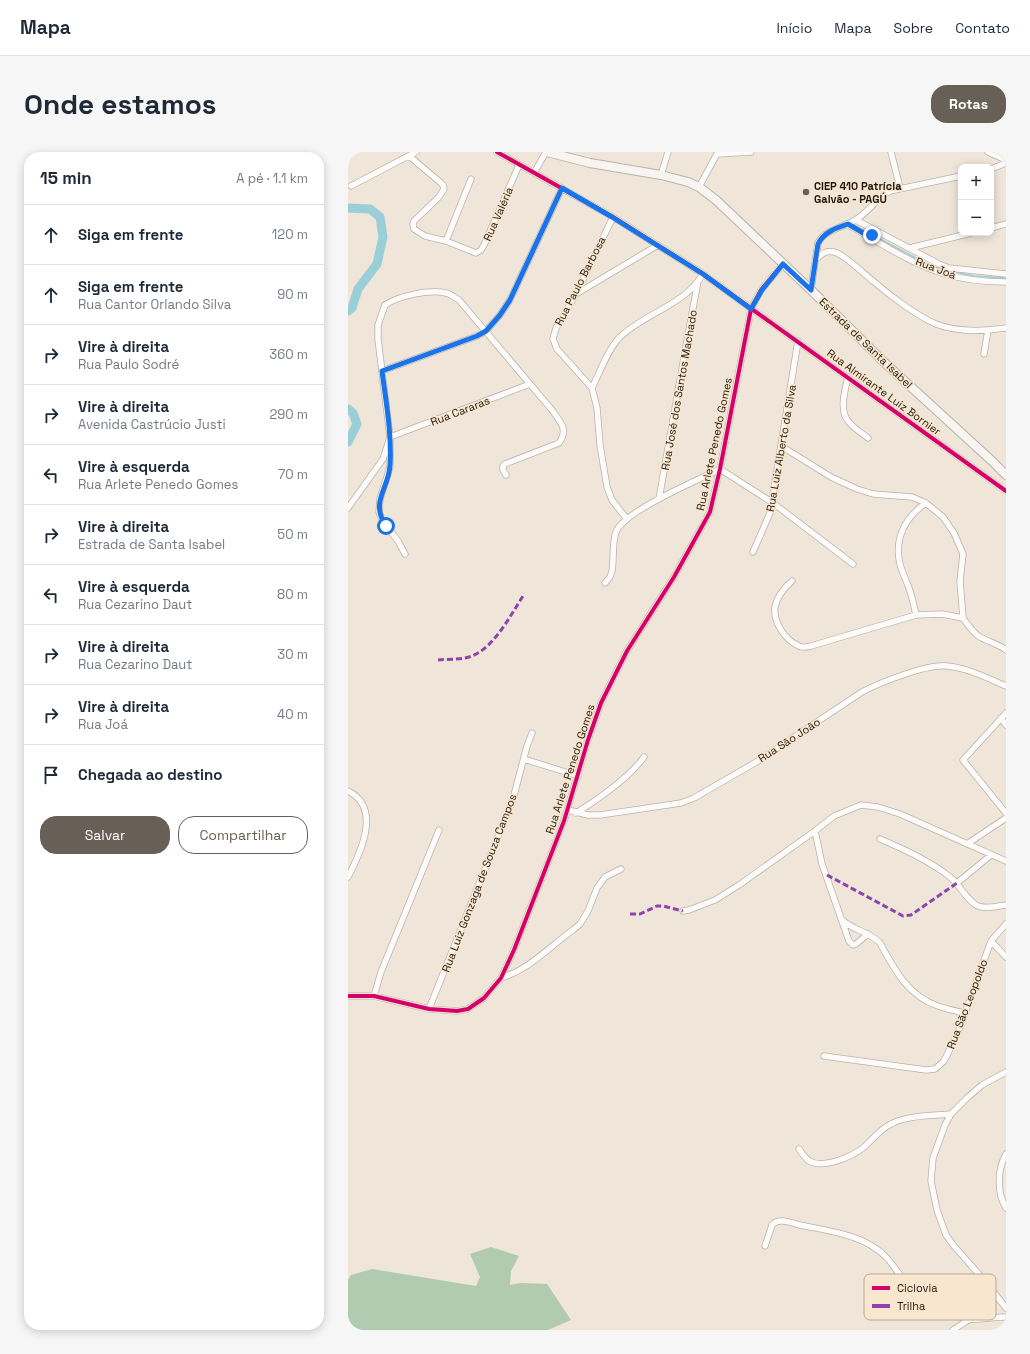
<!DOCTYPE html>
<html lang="pt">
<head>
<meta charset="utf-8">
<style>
  :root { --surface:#fff; --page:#f6f6f7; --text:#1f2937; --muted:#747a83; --line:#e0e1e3; --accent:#686057 }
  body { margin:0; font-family:"Space Grotesk",sans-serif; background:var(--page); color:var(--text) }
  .controls { position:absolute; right:12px; top:12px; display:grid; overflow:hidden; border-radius:8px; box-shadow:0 2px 10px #0003 }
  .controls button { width:36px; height:36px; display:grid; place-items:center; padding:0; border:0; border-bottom:1px solid var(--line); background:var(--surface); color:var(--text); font:20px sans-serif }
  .stop { position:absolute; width:12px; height:12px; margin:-9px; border:3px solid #1a73e8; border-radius:50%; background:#fff }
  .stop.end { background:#1a73e8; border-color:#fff; box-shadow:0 1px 4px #0008 }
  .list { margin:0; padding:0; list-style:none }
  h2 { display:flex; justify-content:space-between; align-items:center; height:52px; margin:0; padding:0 16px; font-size:17px }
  h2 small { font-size:13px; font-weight:400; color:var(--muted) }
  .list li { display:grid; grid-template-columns:26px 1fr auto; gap:12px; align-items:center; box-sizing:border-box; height:60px; padding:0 16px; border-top:1px solid var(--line) }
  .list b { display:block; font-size:15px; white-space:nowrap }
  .list p { margin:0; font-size:13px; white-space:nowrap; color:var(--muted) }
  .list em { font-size:13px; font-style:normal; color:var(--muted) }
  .actions { display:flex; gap:8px; padding:12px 16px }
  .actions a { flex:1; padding:9px 0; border:1px solid var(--accent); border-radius:16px; text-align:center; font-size:14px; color:var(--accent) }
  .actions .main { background:var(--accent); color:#fff }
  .icon { flex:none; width:22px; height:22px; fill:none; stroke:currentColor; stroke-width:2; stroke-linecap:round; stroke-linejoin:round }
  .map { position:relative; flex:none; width:658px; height:1178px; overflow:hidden; border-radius:16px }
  header { display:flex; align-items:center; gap:24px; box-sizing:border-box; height:56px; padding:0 20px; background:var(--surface); border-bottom:1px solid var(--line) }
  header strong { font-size:19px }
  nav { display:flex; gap:22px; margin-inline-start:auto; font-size:14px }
  .intro { display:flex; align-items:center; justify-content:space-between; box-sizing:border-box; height:96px; padding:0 24px }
  h1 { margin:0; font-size:28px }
  .button { padding:10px 18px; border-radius:16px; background:var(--accent); color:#fff; font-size:14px; font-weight:700 }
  main { display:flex; gap:24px; padding:0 24px }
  aside { flex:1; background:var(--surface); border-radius:16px; box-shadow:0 2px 10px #0003 }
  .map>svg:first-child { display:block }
</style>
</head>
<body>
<header>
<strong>Mapa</strong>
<nav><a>Início</a><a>Mapa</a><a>Sobre</a><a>Contato</a></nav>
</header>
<div class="intro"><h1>Onde estamos</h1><a class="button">Rotas</a></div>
<main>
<aside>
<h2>15 min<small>A pé · 1.1 km</small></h2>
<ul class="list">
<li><svg class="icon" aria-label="ahead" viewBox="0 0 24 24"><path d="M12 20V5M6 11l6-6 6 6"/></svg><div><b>Siga em frente</b></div><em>120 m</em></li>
<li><svg class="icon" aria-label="ahead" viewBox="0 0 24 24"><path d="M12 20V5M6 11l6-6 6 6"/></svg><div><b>Siga em frente</b><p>Rua Cantor Orlando Silva</p></div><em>90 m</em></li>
<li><svg class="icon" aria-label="right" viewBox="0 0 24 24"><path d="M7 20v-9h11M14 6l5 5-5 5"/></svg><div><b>Vire à direita</b><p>Rua Paulo Sodré</p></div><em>360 m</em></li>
<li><svg class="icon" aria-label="right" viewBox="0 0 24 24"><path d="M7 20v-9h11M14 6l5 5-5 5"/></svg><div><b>Vire à direita</b><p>Avenida Castrúcio Justi</p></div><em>290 m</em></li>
<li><svg class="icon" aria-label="left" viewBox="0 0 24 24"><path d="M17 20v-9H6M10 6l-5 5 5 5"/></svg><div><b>Vire à esquerda</b><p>Rua Arlete Penedo Gomes</p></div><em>70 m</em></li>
<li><svg class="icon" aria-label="right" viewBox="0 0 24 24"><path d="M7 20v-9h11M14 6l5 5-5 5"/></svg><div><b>Vire à direita</b><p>Estrada de Santa Isabel</p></div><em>50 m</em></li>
<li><svg class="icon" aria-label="left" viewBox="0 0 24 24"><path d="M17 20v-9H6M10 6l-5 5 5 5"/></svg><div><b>Vire à esquerda</b><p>Rua Cezarino Daut</p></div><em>80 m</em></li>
<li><svg class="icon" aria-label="right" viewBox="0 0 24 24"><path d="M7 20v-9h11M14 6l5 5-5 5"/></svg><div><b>Vire à direita</b><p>Rua Cezarino Daut</p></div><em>30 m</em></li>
<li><svg class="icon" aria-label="right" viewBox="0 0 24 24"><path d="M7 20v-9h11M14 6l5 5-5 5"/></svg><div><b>Vire à direita</b><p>Rua Joá</p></div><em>40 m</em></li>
<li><svg class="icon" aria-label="arrive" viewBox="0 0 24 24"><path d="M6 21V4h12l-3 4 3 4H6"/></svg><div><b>Chegada ao destino</b></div></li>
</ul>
<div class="actions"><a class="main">Salvar</a><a>Compartilhar</a></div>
</aside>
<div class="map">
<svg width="658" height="1178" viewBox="0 0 658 1178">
  <rect width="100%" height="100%" fill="#efe5d9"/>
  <!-- forest -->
  <path fill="#b0cbb0" d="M143,1095L171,1104L163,1119L162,1133L173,1131L199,1132L223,1168L200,1178H0V1128L3,1123L24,1117L128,1134L132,1125L122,1102Z"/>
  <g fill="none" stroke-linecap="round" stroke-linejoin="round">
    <!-- stream -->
    <path stroke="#9acfd7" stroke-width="1.5" d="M511,76L585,115L626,124L658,126"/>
    <!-- river -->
    <path stroke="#9acfd7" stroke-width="9" d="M0,56L22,57L32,65L35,85L29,112L10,137L4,156L0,159
      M0,257L5,261L9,272L0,290"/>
    <defs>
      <path id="minor" d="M149,0L265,65L355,122L658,339
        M543,0L552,36
        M640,0L658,8
        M369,2L403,0
        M61,4L92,30L95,33L96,37L91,45L66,69L65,72L66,77L77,84L98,89L128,101L133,98L137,91L171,13
        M643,17L658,11
        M186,21L198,0
        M313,23L320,0
        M3,34L68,0
        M351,35L370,0
        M265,65L228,142L208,176L205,187L209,197L244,236L249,256L252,293L259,335L264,348L278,366
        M508,68L591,112L601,116L658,122
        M499,72C531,90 563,112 597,122C617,128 638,130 658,130
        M643,76L658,72
        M98,89L123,27
        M562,96L623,81
        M468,107C474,102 478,98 486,100C496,102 516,122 525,129C541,143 569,164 588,172C608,180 637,179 658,176
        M463,138L470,91C478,76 496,76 509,67C521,59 529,46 542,39L613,24
        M228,142L310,93
        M636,202L640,178
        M34,219L129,184L138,179L152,163L162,148L214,36
        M500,225C497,238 491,258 500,269C505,276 514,281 520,286
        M244,236C252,220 260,197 272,185C297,161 337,153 355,122
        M433,294L483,325L509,337L525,342L564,345L578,351L595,365L606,381L615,402L612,429L615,466
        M311,347L338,194L350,129
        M0,356L35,307L42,285L30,187V173L37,153C50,144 82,137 98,141C103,142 107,146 111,148L204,258C212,270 221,277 211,291L157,312L155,314V318L158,323
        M405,400L422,361L450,189
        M57,402L50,389L34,368L31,360L32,347L42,315V285L182,232
        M444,429C436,436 429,444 427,455C425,470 437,488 451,494C454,496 459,495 463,494L568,463L594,462L615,466C620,473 625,481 632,485C641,490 650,492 658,498
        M257,431L262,425L264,419C266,408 264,390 268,380C276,359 350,328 372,317L425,351L505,412
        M568,463C566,454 564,444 561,436C558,428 554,420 552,412C546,387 557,365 578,351
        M658,561L615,608L658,661
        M653,566L658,573
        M176,607L230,624
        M0,639C34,656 13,700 0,725
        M220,658L240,663H252L333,651L346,646L410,609L514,540C533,530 579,512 599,514C620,516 639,526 658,534
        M228,661C252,646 280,627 296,605
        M467,679L474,712L501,789L505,793L508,792L520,782
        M532,687C556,697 582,709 602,725C612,733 617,746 628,753C636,758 649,754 658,753
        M619,692L658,666
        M609,731L643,703
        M335,759L341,758L367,748L391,733L467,679L486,664L513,653L530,655L552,662L658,709
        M493,767C505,779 521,779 532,791C546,817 560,844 590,854C598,857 608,859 617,861
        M643,789L658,805
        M153,826C181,818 202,794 225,778L232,772L240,759L249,736L257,725L273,717
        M0,844H26L81,857L109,859L120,857L136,846L153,826L166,798L216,669L240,588L253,551L279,499L326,425L362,360L372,317L403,157L413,138L435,112
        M26,844L33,820L91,678
        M81,857L165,647L179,594L184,581
        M476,904L578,918L587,917L595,910L598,905L611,878L643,789L658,772
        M658,920L634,933L619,946L603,962L597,973L585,1006L583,1029L589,1058L598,1083L606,1094L636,1128L658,1156
        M451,997C454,1001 457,1006 461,1009C475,1017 503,1005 515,996C524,988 532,977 543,972C560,963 584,964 603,962
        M658,1002C649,1018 649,1041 658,1056
        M417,1094L424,1073C430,1065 444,1071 452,1073C481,1079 518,1083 539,1106C553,1122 562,1142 582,1153C593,1159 608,1165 622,1167C633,1168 646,1165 658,1165
        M549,1164L565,1140
        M605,1178L622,1167"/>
      <path id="secondary" d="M199,0L242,11L313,23L340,30L351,35L368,48L463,138L538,212L644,309L658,323"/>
    </defs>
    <!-- minor casing -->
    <use href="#minor" stroke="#bab2a9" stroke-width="7"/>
    <!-- secondary casing -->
    <use href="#secondary" stroke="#bab2a9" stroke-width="10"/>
    <!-- minor -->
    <use href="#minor" stroke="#fdfbf9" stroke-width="5.5"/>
    <!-- secondary -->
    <use href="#secondary" stroke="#f8f4f1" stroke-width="8"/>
    <!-- quiet -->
    <path stroke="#8e44ad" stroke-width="3" stroke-dasharray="6 3" stroke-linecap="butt" d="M90,508C100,507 111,508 121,505C145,498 162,464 175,444
      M479,723L555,764L563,763L609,731
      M282,762H292L309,754H315L335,759"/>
    <defs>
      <path id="cycleway" d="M149,0L265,65L355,122L658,339
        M0,844H26L81,857L109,859L120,857L136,846L153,826L166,798L216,669L240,588L253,551L279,499L326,425L362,360L372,317L403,157L413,138L435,112"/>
    </defs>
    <!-- cycleway casing -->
    <use href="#cycleway" stroke="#f9e6cf" stroke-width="6"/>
    <!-- cycleway -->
    <use href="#cycleway" stroke="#d6006c" stroke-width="4"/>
  </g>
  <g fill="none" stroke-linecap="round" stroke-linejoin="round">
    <!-- route -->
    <path stroke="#1a73e8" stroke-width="5" d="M38,374C22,350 40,338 42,314C44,282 38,250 34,219L129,184L138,179L152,163L162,148L214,36L264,65L355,122L403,157L414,138L435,112L463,138L470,92C476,80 488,76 500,72L522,85L524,83"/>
  </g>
  <!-- markers -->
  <circle fill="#686057" stroke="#f9e6cf" stroke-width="1.5" cx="458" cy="40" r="4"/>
  <g text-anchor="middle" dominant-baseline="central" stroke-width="3" stroke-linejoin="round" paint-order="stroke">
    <!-- poi labels -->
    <g font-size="11" font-weight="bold" fill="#201911" stroke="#f9e6cf" text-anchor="start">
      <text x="466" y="34">CIEP 410 Patrícia<tspan x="466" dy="13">Galvão - PAGÚ</tspan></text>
    </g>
    <!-- street labels -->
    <g font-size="11" fill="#201911" stroke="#f9e6cf">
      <text transform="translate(150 62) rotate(-66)">Rua Valéria</text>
      <text transform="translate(588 116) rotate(21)">Rua Joá</text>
      <text transform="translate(232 129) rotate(-63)">Rua Paulo Barbosa</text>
      <text transform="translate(518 191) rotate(44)">Estrada de Santa Isabel</text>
      <text transform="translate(331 238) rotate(-80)">Rua José dos Santos Machado</text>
      <text transform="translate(536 240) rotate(36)">Rua Almirante Luiz Bornier</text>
      <text transform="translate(112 259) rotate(-21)">Rua Cararas</text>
      <text transform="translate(366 292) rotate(-78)">Rua Arlete Penedo Gomes</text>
      <text transform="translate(433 296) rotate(-80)">Rua Luiz Alberto da Silva</text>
      <text transform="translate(441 588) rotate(-33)">Rua São João</text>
      <text transform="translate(222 617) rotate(-72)">Rua Arlete Penedo Gomes</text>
      <text transform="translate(131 731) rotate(-69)">Rua Luiz Gonzaga de Souza Campos</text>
      <text transform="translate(619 852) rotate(-69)">Rua São Leopoldo</text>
    </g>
  </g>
  <!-- legend -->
  <rect x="516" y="1122" width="132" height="46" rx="6" fill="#f9e6cf" stroke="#b8a896" stroke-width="1"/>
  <rect x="524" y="1134" width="18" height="4" fill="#d6006c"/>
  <rect x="524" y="1152" width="18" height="4" fill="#8e44ad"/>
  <g font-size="11" fill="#201911">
    <text x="549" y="1140">Ciclovia</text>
    <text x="549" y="1158">Trilha</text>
  </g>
</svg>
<div class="controls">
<button>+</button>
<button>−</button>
</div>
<div class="stop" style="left:38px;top:374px"></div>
<div class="stop end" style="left:524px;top:83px"></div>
</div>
</main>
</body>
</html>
